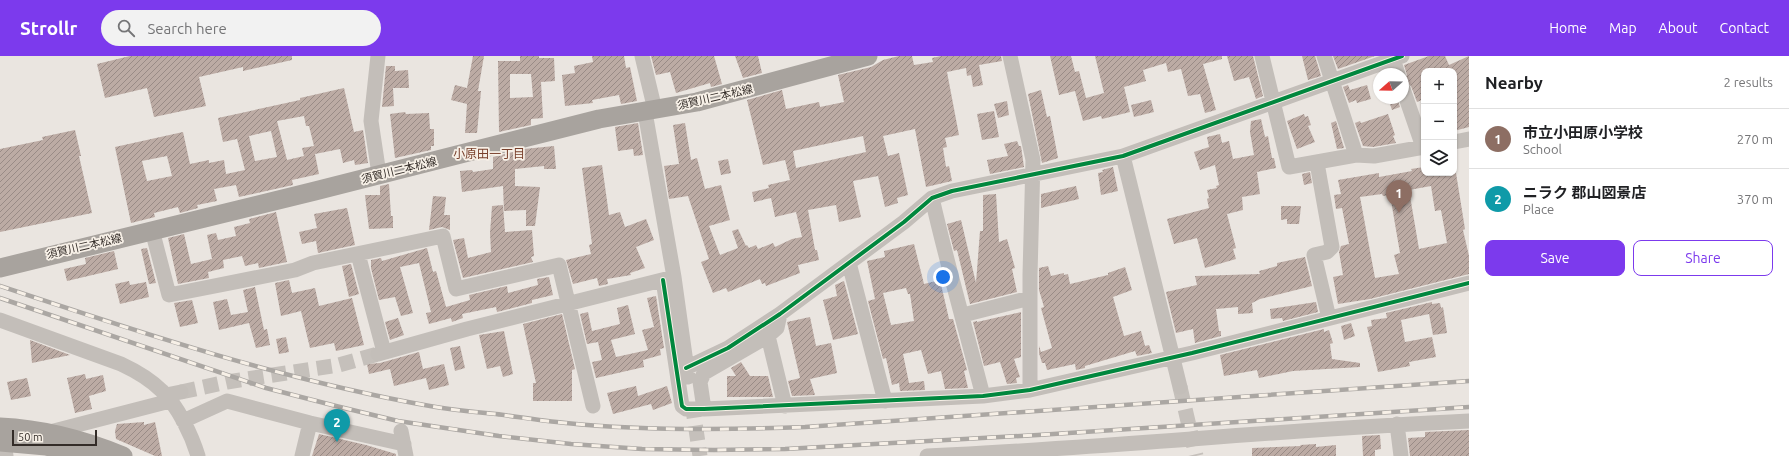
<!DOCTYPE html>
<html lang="en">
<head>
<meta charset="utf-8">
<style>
  :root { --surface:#fff; --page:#f2f2f2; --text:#202124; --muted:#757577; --line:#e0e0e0; --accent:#7c3aed }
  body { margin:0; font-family:Ubuntu,"Noto Sans JP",sans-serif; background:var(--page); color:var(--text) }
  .controls { position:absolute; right:12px; top:12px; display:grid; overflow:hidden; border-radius:8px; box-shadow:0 1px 3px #0004 }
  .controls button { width:36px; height:36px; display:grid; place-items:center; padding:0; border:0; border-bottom:1px solid var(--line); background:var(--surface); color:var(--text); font:20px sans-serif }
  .compass { position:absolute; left:1373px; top:12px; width:36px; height:36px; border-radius:50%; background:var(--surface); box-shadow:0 1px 3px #0004; rotate:250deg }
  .scale { position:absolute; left:12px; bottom:10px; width:85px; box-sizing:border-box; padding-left:4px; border:2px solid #332c28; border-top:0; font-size:11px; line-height:14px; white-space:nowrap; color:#332c28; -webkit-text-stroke:3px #f7f0e7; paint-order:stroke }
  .you { position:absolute; left:943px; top:221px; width:14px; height:14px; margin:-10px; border:3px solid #fff; border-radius:50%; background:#1a73e8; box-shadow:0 0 0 6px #1a73e833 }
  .badge { display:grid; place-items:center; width:26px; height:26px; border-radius:50%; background:var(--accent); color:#fff; font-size:13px; font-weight:700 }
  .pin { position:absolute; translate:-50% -33px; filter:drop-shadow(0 1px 2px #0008) }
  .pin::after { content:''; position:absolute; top:21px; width:14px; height:12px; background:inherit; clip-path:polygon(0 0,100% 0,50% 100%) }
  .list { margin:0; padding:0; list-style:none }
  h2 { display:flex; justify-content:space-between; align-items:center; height:52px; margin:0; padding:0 16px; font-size:17px }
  h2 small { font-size:13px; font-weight:400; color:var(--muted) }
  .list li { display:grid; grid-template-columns:26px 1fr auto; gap:12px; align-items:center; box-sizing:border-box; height:60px; padding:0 16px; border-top:1px solid var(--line) }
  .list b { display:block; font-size:15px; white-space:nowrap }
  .list p { margin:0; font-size:13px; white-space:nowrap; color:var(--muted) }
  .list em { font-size:13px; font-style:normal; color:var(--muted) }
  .actions { display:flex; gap:8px; padding:12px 16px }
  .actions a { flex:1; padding:9px 0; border:1px solid var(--accent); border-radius:8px; text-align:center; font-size:14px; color:var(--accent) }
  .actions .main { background:var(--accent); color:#fff }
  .icon { flex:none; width:22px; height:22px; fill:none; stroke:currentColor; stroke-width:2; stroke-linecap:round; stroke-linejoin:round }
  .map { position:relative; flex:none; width:1469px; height:400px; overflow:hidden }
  header { display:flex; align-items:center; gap:24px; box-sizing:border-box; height:56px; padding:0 20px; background:var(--accent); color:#fff }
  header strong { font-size:19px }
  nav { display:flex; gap:22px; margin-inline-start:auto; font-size:14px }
  .search { width:280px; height:36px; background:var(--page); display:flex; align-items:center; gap:10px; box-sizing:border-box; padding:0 14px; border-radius:22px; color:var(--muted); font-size:15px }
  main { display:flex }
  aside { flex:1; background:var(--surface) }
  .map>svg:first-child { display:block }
</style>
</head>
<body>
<header>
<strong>Strollr</strong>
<div class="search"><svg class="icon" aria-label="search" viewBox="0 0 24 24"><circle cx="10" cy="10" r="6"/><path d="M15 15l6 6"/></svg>Search here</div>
<nav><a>Home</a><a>Map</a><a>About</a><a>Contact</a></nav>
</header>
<main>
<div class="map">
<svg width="1469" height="400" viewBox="0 0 1469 400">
  <defs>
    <pattern id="building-hatch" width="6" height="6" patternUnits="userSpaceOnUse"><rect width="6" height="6" fill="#bcaba4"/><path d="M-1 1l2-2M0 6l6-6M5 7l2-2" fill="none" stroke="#998b86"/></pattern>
  </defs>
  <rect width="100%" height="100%" fill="#eae5e0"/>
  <!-- building -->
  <path fill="url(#building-hatch)" fill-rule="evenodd" d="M130,0H292V4L243,15V11L199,21L206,50L154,61L147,32L105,42L97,8Z
    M473,0H484L478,35H481L477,77H465L467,48L451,44L455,29L467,32Z
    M520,0H539V2H554L555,25L541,26L543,62L531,63V69L499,76L498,5H520ZM510,18H531L533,41L510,42Z
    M592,0H624L626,12L630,11L637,45L621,48L619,39L592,44L593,47L565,50L562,19L575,17L574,10L593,6Z
    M651,0H714L722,28L711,31L710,27L676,37L670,16L656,19Z
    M735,0H758L762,17L743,22Z
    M899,0H912L914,9L933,6L932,2L941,0H1001L1002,5L979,9L983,29L973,31L971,19L967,20L966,12L947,16L959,79L945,82L947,91L943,92L946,111L949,110L952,125L926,131L915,73L883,80L888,100L899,97L908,139L897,142L898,147L885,151L878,120L853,125L861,161L839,166L836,149L808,154L815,194H817L819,204L798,209L800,217L766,230L765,227L762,228L760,223L728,236L726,232L713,237L701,206L709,203L688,140L669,143L664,110L679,108L673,69L685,67L691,104L697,102L705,133L721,129L730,164L709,170L720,199L738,192L732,175L738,173L746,190L747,189L749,192L756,189L758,193L773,187L775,191L792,183L802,181L796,156L775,161L771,142L754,146L752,136L769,132L768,129L790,124L785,104L763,109L747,44L782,34L786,53L819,46L820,51L844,46L838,19L871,11L883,4ZM863,80L866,96L796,112L793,95Z
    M1050,0H1071L1075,16L1079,15L1086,42L1104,37L1095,0H1222V3L1203,8L1216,54L1205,57L1200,38L1188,40L1181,13L1168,16L1166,7L1143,14L1146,25L1124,31L1130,56L1102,63L1101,60L1083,65L1075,35L1059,39Z
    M1227,0H1253L1263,40L1256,43L1249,21L1234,25Z
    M1302,0H1315L1321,20L1308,24Z
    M1333,0H1375L1338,13Z
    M1429,0H1445L1449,9L1469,0V71L1454,75V15H1424V43L1417,46L1411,30L1404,24L1407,19L1404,9Z
    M386,10H395V15L408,14L409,32H393L394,50L382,51Z
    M1348,29L1350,34L1367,29L1371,43L1357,47L1356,44L1349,47L1343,31Z
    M344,32L354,76L363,74L368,107L355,109L354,104L343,107L340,93L315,98L319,118L292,124L293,129L239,141L236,129L214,133L217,145L197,149L198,152L180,157L178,151L154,157L155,161L131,167L115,91L183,76L190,108L209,104V107L224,104L226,118L245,114L237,83L223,86L218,62L300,44V42ZM304,60L306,70H309L314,90L302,92L304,100L287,104L277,65ZM271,75L277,101L255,105L249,80ZM167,100L172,120L147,125L142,105Z
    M1041,34L1047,61L1050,60L1058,102L1042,107L1028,38Z
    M1388,42H1397L1400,51L1392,54Z
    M1151,44L1154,56L1134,61L1131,49Z
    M1007,45L1009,59L998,62L994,48Z
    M994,55L999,81L982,84L977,58Z
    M405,56L406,58L429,57L430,73H434V90H431V94L395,102L390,58Z
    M1304,58L1305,61L1308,60L1311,69L1308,70L1315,86L1297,93L1287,65Z
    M1388,58L1395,79L1393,80L1396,87L1373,91L1363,90L1355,67L1360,65L1361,67Z
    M1261,63L1265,81L1268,80L1272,102H1274L1276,112L1257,116L1260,138L1242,141L1243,154L1227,158L1236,192L1233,193L1236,203L1205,212L1197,182L1174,188L1167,163L1209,152L1207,143L1209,142L1207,134L1217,132L1216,130L1219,129L1215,109L1200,114L1194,96L1209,91L1207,81L1220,78L1222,87L1229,85L1233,103L1254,99L1250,76L1251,65Z
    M1336,65L1344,92L1337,93L1331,67Z
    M638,67L643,99L634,100L633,93L618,95L615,71Z
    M75,74L81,100H79L92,157L0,176V93L43,84L42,81Z
    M1017,85L1019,90H1021L1024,111L990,118L987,104L1008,100L1004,88Z
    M554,90L556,113H544V110L515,113V130L540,131L535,170H526V154L504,155L503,130L462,136L460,115L472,114L473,116L493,113V101L524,93Z
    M728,103L731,117L721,119L718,105Z
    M602,109L609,159L620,156L625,171L646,163L654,184L636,191L645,212L630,217L631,219L607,223L608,228L599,230L597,222L573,228L566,204L591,198L589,189L592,188L582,112Z
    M1113,111L1118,135L1101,139L1098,117L1103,116L1102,114Z
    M1424,111V117H1456L1465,173L1463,174L1469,200V218L1370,243L1338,248L1333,221L1343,219L1339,196L1341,190L1349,188L1342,152L1336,153L1334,139L1341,138L1338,124L1379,117V121L1412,115L1411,113ZM1431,130L1435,155L1441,154L1447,187L1419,193L1409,134ZM1382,138L1383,140L1390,139L1400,197L1394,199L1399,218L1375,222L1360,141Z
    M1310,116L1312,127L1304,129L1302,118Z
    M389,128L391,160H393V172L369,173L365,139H380V130Z
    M1076,130L1079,143L1041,152V138Z
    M996,138L999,186L1007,183L1015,212L1012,213L1017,236L970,248L957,194L954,195L947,168L961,164L976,227L980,175H983V139Z
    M433,140L446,141L444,159H450V174L442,171L429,174Z
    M503,149L505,176L532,174L534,200L531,201L533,206L463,222L453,184L464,182L468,202L491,196L490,177L492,150Z
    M1281,150H1301L1299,168H1287V163L1281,164Z
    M347,152L355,189L318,197L316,185L302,188L299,176L317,172L314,158Z
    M276,156L287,206L259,212L258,207L245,210L242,200L223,204L224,212L208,216L209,222L178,228L168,182L184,178L191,208L212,203L207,179L216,177L218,184L236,180L234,171L250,167L249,163Z
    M914,188L924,228L940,224L949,263H953L967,314L964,315L968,332L945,333L941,315L928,318L921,294L903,298L909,327L924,325L925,334L900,335L899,327L892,329L886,302L883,303L868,245L875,243L867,205L885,201L884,195ZM906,232L908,238H910L914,265L891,269L883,237Z
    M147,192L156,227L149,228L141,193Z
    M427,192L433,216L436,215L446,251L470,244L469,239L507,230L508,237L538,229L537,223L549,221L553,239L532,244V247L497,256L496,251L462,258L463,262L452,266L451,262L429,268L426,257L431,256L419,207L400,211L413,257L401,260L395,241L379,244L371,212V204L381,202L382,205Z
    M114,195L118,213L67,225L64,213L86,208L85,202Z
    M1305,201L1312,230L1260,243L1252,247L1253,257L1238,258V251L1216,253L1219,275H1221V280L1195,287L1193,273L1176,277L1166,236L1197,229L1195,220L1260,218L1259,215L1277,210V207Z
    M351,208L359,238L349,241L342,210Z
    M1048,210L1051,220L1064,217V219L1068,218L1070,228L1108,219V217L1125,211L1132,234L1113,241L1124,280L1141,275L1145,290L1149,289L1152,297L1137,300L1135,295L1085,310V312L1076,314L1075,308L1047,314L1045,307H1042L1039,297V290L1041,296L1052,292L1041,252L1044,251L1039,234V212Z
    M289,224L292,237L315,232L319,250L352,242L364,289L336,295L334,287L310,292L301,255L281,260L275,227Z
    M129,225L130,229L146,226L149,241L120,248L115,228Z
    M844,225L858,278L833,284L823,244L837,240L835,229Z
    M255,231L264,274L267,273L270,289L256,292L249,267L219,274L213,246L227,243L231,259L248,256L243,234Z
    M656,240L664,292L660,293L661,299L643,304L644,311L596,322L592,306L602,304L598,286L587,288L580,258L588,256L592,275L620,268L617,252L628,249L635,278L611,284L616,301L648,294L642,274L654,271L647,242Z
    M192,244L198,267L180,271L174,247Z
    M1316,246L1318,256L1283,265L1282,262L1271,263L1270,253Z
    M1432,246V248L1440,247L1441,252L1443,251L1447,277L1433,279L1429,258L1401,264L1405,286L1432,281L1436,301L1409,306L1410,310L1378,316L1367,271L1372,270L1371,264L1387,262L1386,257Z
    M1021,256V301L1014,303L1020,321L1016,322L1017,327L1007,328L1000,306L984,310L973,266L977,265V266Z
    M562,258L575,313L572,314V345H533V327H536L523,268Z
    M810,261L816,290L831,287L837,317L810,323L815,339L792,340L788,325L800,322L787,266Z
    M398,262L404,279L390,284L385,266Z
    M1351,267L1355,280L1344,284L1341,270Z
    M1324,273V276L1329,274L1333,287L1330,288L1332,303L1360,307V311L1293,315L1259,322L1257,314L1224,320L1220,299Z
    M504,275L513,318L503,321L500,310L487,313L479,279Z
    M286,281L289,296L279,298L276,283Z
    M30,284L70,299L32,307Z
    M460,290L465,312L455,315L450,292Z
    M419,296L423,313L444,308L449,329L429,334L426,322L394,330L390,313L369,318L367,308L380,307Z
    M741,306L750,320H768L773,341H727V320H736L731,312Z
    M85,318L86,323L103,319L106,335L89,340L92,353L75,357L67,322Z
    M27,322L31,340L11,344L7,326Z
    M636,330L638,340L667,330L672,347L653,354L651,348L613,358L607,337Z
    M144,366V369L155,366L162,400H155L116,383L115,375L117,368Z
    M1469,374V400H1410L1408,382L1425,381V376Z
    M319,378L366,389L396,398V400H312Z
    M1380,379L1381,393L1375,394V400H1363L1362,380Z
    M1316,388V391L1336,389V400H1252V392L1301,390L1300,389Z"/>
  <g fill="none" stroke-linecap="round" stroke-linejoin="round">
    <!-- minor-tunnel -->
    <path stroke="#c5c0bb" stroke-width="15" stroke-dasharray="15 8" stroke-linecap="butt" d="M1180,331L1196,400
      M181,336L227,326L339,309L378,298
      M692,347L700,400"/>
    <!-- minor -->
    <path stroke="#c3beb9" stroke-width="15" d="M378,0L371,65L379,118
      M642,0L655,54
      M1010,0L1033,104L1030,219V334
      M1262,0L1289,111L1356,99L1374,100L1424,91
      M1324,0L1356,99
      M1393,3L1398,18
      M1403,33L1423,91
      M645,56L674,221L688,321
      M1454,86L1469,83
      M1123,100L1180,331
      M1317,107L1332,191L1327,196L1314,199L1329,262
      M932,142C947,208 966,274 983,340
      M152,174L169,239L295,214L313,207L443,180L456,233L559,209L593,350
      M358,198L384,296
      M849,207L885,345
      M663,224L682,350L686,353H704L983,340L1030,334L1192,297L1469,227
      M963,259L1030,242
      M0,264L121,308C136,315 150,323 162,335C178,350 192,380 198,400
      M768,280L785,350
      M378,298L467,273L674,221
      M686,312L728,292L780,258L904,166L932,142L952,135L1123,100L1402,0
      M166,339L181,336
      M704,353L700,326L704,317L768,280L777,272L780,258
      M183,365L227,345L310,367L404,388
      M1397,368L1401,400
      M2,375L6,400
      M401,375L406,400
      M50,376L170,345
      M302,400L310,367
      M927,400C1108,392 1288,373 1469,365"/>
    <!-- major -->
    <path stroke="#a8a39e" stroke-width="19" d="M0,212L315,135L599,63L697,46L868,0
      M0,371C44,373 82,383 123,400
      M0,386L46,390L88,400"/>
    <defs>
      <path id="rail" d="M0,230C141,277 283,324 430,350C452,354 474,356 496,358C519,361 542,365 566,367C645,375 726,374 805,371L1469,325
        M0,242L266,332L336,350L398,365L499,380L571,388L642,393L714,394L785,393L1038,379L1469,351"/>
    </defs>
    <!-- rail casing -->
    <use href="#rail" stroke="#aba7a3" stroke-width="4.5"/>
    <!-- rail -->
    <use href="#rail" stroke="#f7f0e7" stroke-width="3" stroke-dasharray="9" stroke-linecap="butt"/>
    <defs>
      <path id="cycleway" d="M663,224L682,350L686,353H704L983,340L1030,334L1192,297L1469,227
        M686,312L728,292L780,258L904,166L932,142L952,135L1123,100L1402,0"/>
    </defs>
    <!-- cycleway casing -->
    <use href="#cycleway" stroke="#f7f0e7" stroke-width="6"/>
    <!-- cycleway -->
    <use href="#cycleway" stroke="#00873e" stroke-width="4"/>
  </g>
  <g text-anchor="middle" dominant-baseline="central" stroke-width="3.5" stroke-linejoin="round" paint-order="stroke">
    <!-- street labels -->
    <g font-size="11" fill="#332c28" stroke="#f7f0e7">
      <text transform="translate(715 41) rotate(-13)">須賀川二本松線</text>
      <text transform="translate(399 114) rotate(-14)">須賀川二本松線</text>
      <text transform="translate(84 190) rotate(-13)">須賀川二本松線</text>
    </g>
    <!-- neighbourhood labels -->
    <g font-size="12" fill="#783f2b" stroke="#f7f0e7">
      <text x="489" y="97">小原田一丁目</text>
    </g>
  </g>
</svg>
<div class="controls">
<button>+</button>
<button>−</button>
<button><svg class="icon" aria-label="layers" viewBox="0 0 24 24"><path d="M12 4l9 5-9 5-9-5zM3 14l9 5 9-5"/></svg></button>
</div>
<svg class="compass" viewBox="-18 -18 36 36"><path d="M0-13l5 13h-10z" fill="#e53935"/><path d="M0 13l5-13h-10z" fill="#757577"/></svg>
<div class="scale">50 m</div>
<div class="you"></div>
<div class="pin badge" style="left:1399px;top:157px;background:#8d6e63">1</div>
<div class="pin badge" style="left:337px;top:386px;background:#0f9aa8">2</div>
</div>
<aside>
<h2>Nearby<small>2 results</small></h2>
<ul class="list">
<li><span class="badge" style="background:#8d6e63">1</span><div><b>市立小田原小学校</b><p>School</p></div><em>270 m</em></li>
<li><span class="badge" style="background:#0f9aa8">2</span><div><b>ニラク 郡山図景店</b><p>Place</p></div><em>370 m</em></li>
</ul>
<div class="actions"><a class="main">Save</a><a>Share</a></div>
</aside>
</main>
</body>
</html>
